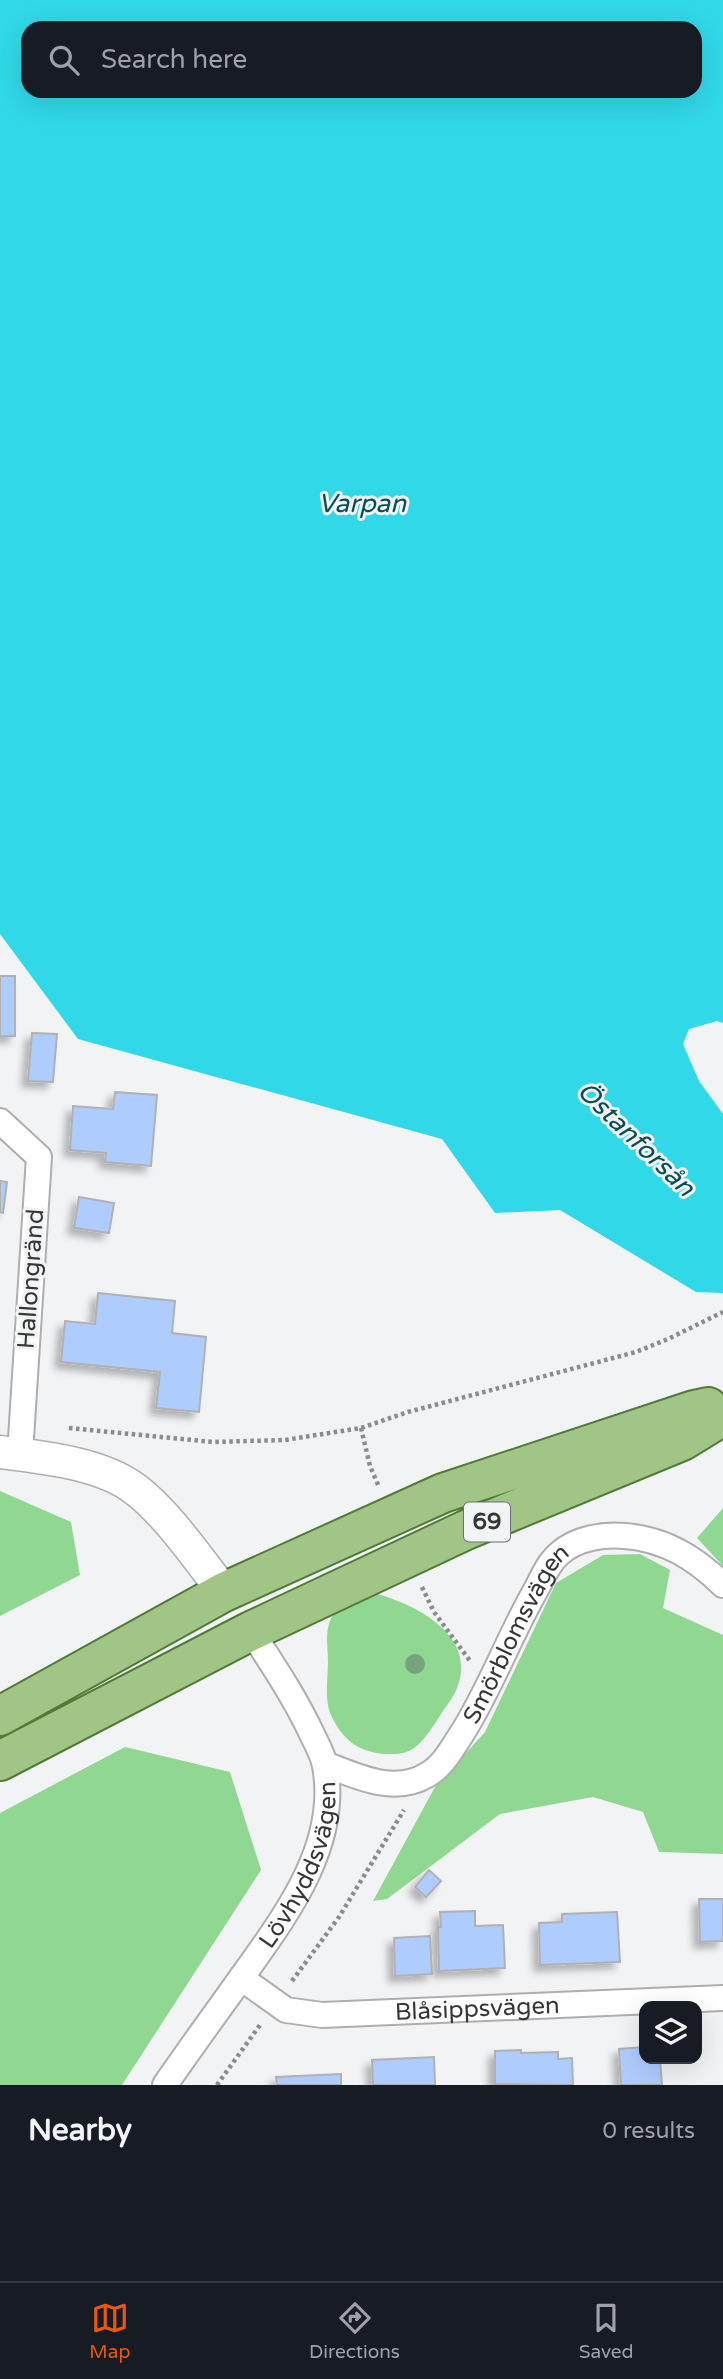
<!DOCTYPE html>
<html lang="en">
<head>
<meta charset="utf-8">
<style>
  :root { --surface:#171b24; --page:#242831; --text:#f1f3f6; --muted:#9ea1a6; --line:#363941; --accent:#ea580c }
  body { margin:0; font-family:"Varela Round",sans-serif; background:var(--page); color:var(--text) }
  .controls { position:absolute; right:21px; bottom:21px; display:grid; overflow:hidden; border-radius:14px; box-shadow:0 7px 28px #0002 }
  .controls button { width:63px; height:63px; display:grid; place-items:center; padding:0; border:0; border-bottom:2px solid var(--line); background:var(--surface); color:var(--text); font:35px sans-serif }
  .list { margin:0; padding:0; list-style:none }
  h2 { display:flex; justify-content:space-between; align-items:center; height:91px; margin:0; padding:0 28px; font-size:30px }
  h2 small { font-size:23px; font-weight:400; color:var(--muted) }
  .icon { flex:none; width:38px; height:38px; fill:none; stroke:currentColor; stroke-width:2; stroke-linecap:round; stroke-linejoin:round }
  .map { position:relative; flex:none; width:723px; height:2085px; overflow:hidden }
  .search { position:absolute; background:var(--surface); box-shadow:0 7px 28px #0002; left:21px; right:21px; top:21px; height:77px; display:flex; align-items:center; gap:18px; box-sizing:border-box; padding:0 24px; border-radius:21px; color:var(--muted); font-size:26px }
  .sheet { height:196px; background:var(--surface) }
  nav { display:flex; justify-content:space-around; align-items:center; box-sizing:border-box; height:98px; border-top:2px solid var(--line); background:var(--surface); font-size:19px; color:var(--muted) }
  nav a { display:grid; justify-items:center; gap:4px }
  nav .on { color:var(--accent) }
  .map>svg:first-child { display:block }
</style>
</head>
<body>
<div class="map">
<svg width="723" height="2085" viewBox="0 0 723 2085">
  <defs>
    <filter id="shadow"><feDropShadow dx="-6" dy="6" stdDeviation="3.5" flood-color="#0004"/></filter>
  </defs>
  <rect width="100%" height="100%" fill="#f2f3f4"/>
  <!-- green -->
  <path fill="#90d892" d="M0,1491L71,1522L80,1575L0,1616Z
    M723,1508V1566L697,1538Z
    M640,1554L670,1570L663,1608L723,1635V1854L659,1852L643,1812L593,1797L500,1814L387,1899L373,1901L435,1787L485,1732L556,1583L603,1555Z
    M374,1593C415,1604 478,1635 457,1688C454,1696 448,1704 443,1711C435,1723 423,1745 409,1751C401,1755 391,1754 383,1754C357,1751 342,1739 331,1715C324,1700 328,1677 328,1662C328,1646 324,1629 333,1615C340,1602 361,1598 374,1593Z
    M125,1747L230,1772L261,1870L122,2085H0V1813Z"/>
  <!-- water -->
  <path fill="#31d8e8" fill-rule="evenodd" d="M0,0H723V1023L717,1021L689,1029L683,1044L699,1081L723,1114V1293L696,1292L560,1210L495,1213L442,1139L78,1039L0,934ZM28,28H695V91H28Z"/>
  <!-- building -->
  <path fill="#afccfe" stroke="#b1b1b2" stroke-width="2" filter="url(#shadow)" d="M0,976H15V1036H0Z
    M32,1033L57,1034L53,1082L28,1081Z
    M115,1092L157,1095L151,1166L105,1162L106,1153L70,1150L73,1106L113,1109Z
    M0,1181L7,1182L3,1213L0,1212Z
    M79,1197L114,1203L109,1233L74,1228Z
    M98,1293L175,1301L172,1333L206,1337L199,1412L156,1408L160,1372L61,1362L65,1321L95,1324Z
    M429,1870L441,1881L426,1897L415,1887Z
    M699,1899H723V1941L700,1942Z
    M475,1911V1926L503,1925L505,1968L439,1971L438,1927H441L440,1912Z
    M617,1912L620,1962L540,1965L539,1923L562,1922V1914Z
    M430,1936L432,1974L395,1976L394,1938Z
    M644,2047V2059H660L662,2085H621L619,2049Z
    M521,2050V2053L558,2052V2059L572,2058L573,2085L495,2084V2051Z
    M434,2057L435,2085H373L372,2060Z
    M341,2074V2085H277L276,2077Z"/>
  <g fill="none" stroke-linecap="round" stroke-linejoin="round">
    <defs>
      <g id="minor">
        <path d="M0,1121L39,1157L20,1454"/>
        <path id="s1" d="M325,1764C356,1776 394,1795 427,1775C443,1766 451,1750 461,1735C491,1688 509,1636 537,1588C543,1576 549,1562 560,1553C577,1538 604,1534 625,1536C665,1539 695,1558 723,1585"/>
        <path id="s2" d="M241,1978L286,2010L322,2015L723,1998"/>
        <path id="s3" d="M165,2085C189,2050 214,2016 239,1981C283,1919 340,1847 325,1766C323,1754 316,1743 311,1732C294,1696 272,1664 251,1631"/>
      </g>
      <path id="tertiary" d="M0,1452C41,1457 101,1463 135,1489C167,1513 199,1560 224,1592"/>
      <path id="primary" d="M0,1716L224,1592L443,1493L694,1410L708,1407
        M0,1761L251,1631L466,1530L682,1441L723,1416"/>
    </defs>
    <!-- minor casing -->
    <use href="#minor" stroke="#aeaeb0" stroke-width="28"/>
    <!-- tertiary casing -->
    <use href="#tertiary" stroke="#aeaeb0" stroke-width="35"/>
    <!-- primary casing -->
    <use href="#primary" stroke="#527a37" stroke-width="42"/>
    <!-- path -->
    <path stroke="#8a8b8c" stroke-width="4.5" stroke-dasharray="3.5 3.5" stroke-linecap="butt" d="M69,1428L213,1442L285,1440L361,1428L408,1412L636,1352L668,1339L723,1312
      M361,1428L370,1466L379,1487
      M422,1587L434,1612L470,1661
      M292,1981L339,1917L404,1810
      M217,2085L260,2025"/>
    <!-- minor -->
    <use href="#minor" stroke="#fff" stroke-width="24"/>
    <!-- tertiary -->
    <use href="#tertiary" stroke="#fff" stroke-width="32"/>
    <!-- primary -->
    <use href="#primary" stroke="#a1c587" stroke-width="38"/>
  </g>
  <!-- trees -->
  <circle fill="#75a37d" cx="415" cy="1664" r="10"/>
  <g text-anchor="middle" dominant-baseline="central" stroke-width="6" stroke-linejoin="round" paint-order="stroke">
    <!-- shield labels -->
    <rect fill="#f2f3f4" stroke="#6e6f6f" stroke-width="2" x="464" y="1502.5" width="46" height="39" rx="5"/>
    <g font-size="23" font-weight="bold" fill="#353636">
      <text x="487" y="1522">69</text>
    </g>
    <!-- street labels -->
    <g font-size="24" fill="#353636" stroke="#f2f3f4">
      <text transform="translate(31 1279) rotate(-86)">Hallongränd</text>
      <text stroke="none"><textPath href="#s1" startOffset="275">Smörblomsvägen</textPath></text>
      <text stroke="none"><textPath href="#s3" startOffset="261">Lövhyddsvägen</textPath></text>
      <text stroke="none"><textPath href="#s2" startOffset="247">Blåsippsvägen</textPath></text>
    </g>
    <!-- water labels -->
    <g font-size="26" font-style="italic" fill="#074e55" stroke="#f2f3f4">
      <text x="362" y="503">Varpan</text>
      <text transform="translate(636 1139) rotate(44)">Östanforsån</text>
    </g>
  </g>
</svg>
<div class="controls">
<button><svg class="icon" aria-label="layers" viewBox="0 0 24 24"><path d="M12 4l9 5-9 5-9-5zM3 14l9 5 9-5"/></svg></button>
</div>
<div class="search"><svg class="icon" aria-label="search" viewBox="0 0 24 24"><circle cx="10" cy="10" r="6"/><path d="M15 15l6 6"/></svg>Search here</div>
</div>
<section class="sheet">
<h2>Nearby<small>0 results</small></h2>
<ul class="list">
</ul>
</section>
<nav>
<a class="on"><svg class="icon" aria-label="map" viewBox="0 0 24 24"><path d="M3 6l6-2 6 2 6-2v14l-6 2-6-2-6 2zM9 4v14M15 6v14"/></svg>Map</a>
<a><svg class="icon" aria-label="directions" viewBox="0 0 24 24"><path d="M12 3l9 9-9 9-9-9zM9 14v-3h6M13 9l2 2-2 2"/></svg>Directions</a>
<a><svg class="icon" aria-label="saved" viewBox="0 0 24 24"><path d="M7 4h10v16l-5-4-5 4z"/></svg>Saved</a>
</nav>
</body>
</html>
